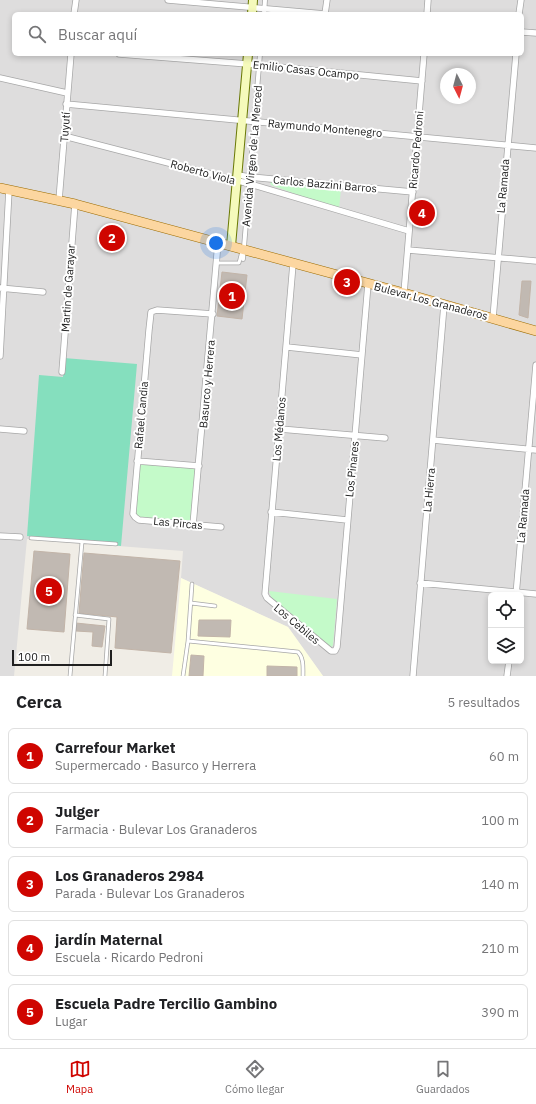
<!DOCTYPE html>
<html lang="es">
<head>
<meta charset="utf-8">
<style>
  :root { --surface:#fff; --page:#f6f6f6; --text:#202124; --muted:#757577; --line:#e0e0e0; --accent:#cf0500 }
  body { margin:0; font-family:"IBM Plex Sans",sans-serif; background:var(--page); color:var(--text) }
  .controls { position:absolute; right:12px; bottom:12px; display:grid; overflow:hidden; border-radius:6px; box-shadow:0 2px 6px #0003 }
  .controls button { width:36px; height:36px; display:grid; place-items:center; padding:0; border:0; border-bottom:1px solid var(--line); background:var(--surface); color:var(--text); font:20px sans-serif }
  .compass { position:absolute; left:440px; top:68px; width:36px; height:36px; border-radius:50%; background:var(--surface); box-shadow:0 2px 6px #0003; rotate:174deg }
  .scale { position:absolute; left:12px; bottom:10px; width:100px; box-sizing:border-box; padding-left:4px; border:2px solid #202020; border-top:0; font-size:11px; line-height:14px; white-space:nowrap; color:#202020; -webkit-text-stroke:3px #fff; paint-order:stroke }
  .you { position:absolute; left:216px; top:243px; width:14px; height:14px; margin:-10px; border:3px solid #fff; border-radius:50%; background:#1a73e8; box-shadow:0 0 0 6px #1a73e833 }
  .badge { display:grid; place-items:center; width:26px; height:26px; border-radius:50%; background:var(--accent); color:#fff; font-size:13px; font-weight:700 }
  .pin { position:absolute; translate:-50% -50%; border:2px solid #fff; box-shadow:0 1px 4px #0006 }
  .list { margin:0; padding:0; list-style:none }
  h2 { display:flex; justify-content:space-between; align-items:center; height:52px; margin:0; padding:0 16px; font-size:17px }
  h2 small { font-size:13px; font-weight:400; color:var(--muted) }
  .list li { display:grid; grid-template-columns:26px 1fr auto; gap:12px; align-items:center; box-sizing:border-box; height:56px; margin:0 8px 8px; padding:0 8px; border:1px solid var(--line); border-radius:6px }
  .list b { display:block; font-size:15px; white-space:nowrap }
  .list p { margin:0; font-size:13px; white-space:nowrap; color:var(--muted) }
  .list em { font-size:13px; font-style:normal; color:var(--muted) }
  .icon { flex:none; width:22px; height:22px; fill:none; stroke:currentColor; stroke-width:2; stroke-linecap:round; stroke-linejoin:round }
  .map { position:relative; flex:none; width:536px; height:676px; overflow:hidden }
  .search { position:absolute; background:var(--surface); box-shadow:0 2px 6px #0003; left:12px; right:12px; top:12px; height:44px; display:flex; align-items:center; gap:10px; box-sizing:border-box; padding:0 14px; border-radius:6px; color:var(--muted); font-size:15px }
  .sheet { height:372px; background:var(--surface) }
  nav { display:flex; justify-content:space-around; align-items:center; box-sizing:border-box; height:56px; border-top:1px solid var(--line); background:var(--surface); font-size:11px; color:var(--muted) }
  nav a { display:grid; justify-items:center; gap:2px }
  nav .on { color:var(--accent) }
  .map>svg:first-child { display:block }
</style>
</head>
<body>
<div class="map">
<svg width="536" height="676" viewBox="0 0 536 676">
  <rect width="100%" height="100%" fill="#f0ede6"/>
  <!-- residential -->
  <path fill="#dedddd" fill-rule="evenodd" d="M0,0H536V676H323L288,627L181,578L183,551L27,539L14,676H0ZM14,14H522V54H14ZM446,74H470V98H446ZM491,595H521V661H491Z"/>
  <!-- education -->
  <path fill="#feffe1" d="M181,578L288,627L323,676H172Z"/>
  <!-- park -->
  <path fill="#c4fac9" d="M272,180L341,188L339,210L271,185L270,182Z
    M137,461L199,466L194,524L135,517Z
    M269,591L337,599L333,645L331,648L271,597Z"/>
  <!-- pitch -->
  <path fill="#85dfbe" d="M64,358L137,364L121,546L27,536L39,375L63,377Z"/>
  <!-- building -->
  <path fill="#c1b9b2" stroke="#c2b4a8" d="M105,226L122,227L121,250L103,249Z
    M222,272L247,275L242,319L217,316Z
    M522,281H531L528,318L519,315Z
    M34,551L70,554L64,632L27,629Z
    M84,553L180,561L171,653L115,648L117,617L79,613Z
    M199,620H231L230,637L198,636Z
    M76,623L105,626L102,647L92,646L93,632L76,631Z
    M191,655L204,656L203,676H189Z
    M267,666L297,667V676H267Z"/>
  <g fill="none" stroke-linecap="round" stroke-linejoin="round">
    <defs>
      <path id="service" d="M217,263H239L242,251
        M31,538L116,544
        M191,603L215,606
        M75,615L109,619L105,676
        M188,641L192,584
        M70,676L82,542
        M183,676L188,641L298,652C304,658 303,668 303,676"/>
      <path id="pedestrian" d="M264,14L265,0
        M243,259L260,54"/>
      <path id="minor" d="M168,0L325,14
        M74,14L76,0
        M325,14L327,0
        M427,14L428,0
        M519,14L521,0
        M522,32L536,33
        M119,54L248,64L422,81
        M0,78L67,93
        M66,104L536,148
        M64,136L250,184L409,231
        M238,175L250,177L413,192
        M59,200L71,54
        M408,250L536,261
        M293,264L265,594L267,598L331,651H335L337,647L368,284
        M0,288L43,292
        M404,293L424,54
        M213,314L157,310L151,312L149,330L133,514L135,517L139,520L221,527
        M493,318L516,54
        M287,347L362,355
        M0,356L9,190
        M62,372L75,204
        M0,429L24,431
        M280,429L385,438
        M433,440L536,450
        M137,461L199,466
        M271,512L347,520
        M193,525L218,243
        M0,536L20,537
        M420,583L536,594
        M516,595L536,365
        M413,676L444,305
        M507,676L509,661"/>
      <path id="secondary" d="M252,14L253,0
        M231,246L248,54"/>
      <path id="primary" d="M0,188L75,204L404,293L536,331"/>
    </defs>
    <!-- service casing -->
    <use href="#service" stroke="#a7a7a7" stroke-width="4.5"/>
    <!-- pedestrian casing -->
    <use href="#pedestrian" stroke="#a7a7a7" stroke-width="5.5"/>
    <!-- minor casing -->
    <use href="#minor" stroke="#a7a7a7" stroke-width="7"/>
    <!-- secondary casing -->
    <use href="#secondary" stroke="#6a7905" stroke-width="10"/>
    <!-- primary casing -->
    <use href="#primary" stroke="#9b6b00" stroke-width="10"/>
    <!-- service -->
    <use href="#service" stroke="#fff" stroke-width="3"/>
    <!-- pedestrian -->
    <use href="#pedestrian" stroke="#fff" stroke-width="4"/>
    <!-- minor -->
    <use href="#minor" stroke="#fff" stroke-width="5.5"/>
    <!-- secondary -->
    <use href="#secondary" stroke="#f5fabb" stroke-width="8"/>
    <!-- primary -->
    <use href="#primary" stroke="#fcd6a0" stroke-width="9"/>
  </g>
  <g text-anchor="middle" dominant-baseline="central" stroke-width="4" stroke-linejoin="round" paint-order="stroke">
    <!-- street labels -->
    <g font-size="11" fill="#202020" stroke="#fff">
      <text transform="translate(306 70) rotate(6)">Emilio Casas Ocampo</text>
      <text transform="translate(65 127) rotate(-86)">Tuyutí</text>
      <text transform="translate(325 128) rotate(5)">Raymundo Montenegro</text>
      <text transform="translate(416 150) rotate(-85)">Ricardo Pedroni</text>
      <text transform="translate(252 156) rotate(-85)">Avenida Virgen de La Merced</text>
      <text transform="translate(203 172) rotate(15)">Roberto Viola</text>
      <text transform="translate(325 184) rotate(5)">Carlos Bazzini Barros</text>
      <text transform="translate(503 186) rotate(-85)">La Ramada</text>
      <text transform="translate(68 288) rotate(-86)">Martin de Garayar</text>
      <text transform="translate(431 301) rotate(15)">Bulevar Los Granaderos</text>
      <text transform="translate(207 384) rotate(-85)">Basurco y Herrera</text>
      <text transform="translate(141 415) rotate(-85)">Rafael Candia</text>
      <text transform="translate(279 429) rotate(-85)">Los Médanos</text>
      <text transform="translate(352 469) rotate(-84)">Los Pinares</text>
      <text transform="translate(429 490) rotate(-85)">La Hierra</text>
      <text transform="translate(523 516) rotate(-85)">La Ramada</text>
      <text transform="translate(178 523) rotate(5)">Las Pircas</text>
      <text transform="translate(297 624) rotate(40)">Los Cebiles</text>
    </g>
  </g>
</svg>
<div class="controls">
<button><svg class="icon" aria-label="locate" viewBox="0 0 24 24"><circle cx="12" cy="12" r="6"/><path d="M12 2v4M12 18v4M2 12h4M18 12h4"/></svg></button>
<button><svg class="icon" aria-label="layers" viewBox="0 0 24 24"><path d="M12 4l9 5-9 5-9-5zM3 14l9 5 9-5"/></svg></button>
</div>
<svg class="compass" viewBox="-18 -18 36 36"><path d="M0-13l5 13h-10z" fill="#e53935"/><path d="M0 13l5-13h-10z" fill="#757577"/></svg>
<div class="scale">100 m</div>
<div class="you"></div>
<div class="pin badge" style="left:232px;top:296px">1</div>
<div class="pin badge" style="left:112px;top:238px">2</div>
<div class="pin badge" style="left:347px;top:282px">3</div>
<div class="pin badge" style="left:422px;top:213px">4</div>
<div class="pin badge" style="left:49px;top:591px">5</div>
<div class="search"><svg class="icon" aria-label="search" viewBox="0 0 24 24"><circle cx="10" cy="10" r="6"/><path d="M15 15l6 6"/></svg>Buscar aquí</div>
</div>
<section class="sheet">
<h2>Cerca<small>5 resultados</small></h2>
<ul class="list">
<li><span class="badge">1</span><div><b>Carrefour Market</b><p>Supermercado · Basurco y Herrera</p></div><em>60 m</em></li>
<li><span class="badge">2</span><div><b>Julger</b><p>Farmacia · Bulevar Los Granaderos</p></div><em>100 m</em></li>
<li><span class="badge">3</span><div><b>Los Granaderos 2984</b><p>Parada · Bulevar Los Granaderos</p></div><em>140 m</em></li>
<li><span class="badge">4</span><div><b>jardín Maternal</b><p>Escuela · Ricardo Pedroni</p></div><em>210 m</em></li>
<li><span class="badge">5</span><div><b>Escuela Padre Tercilio Gambino</b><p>Lugar</p></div><em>390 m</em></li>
</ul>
</section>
<nav>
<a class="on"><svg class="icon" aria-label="map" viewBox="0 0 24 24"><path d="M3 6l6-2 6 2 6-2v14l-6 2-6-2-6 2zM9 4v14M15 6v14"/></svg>Mapa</a>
<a><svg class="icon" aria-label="directions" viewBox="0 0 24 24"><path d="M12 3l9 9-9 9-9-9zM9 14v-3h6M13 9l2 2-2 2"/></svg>Cómo llegar</a>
<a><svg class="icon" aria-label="saved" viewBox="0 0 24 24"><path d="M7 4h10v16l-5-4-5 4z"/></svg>Guardados</a>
</nav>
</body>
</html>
